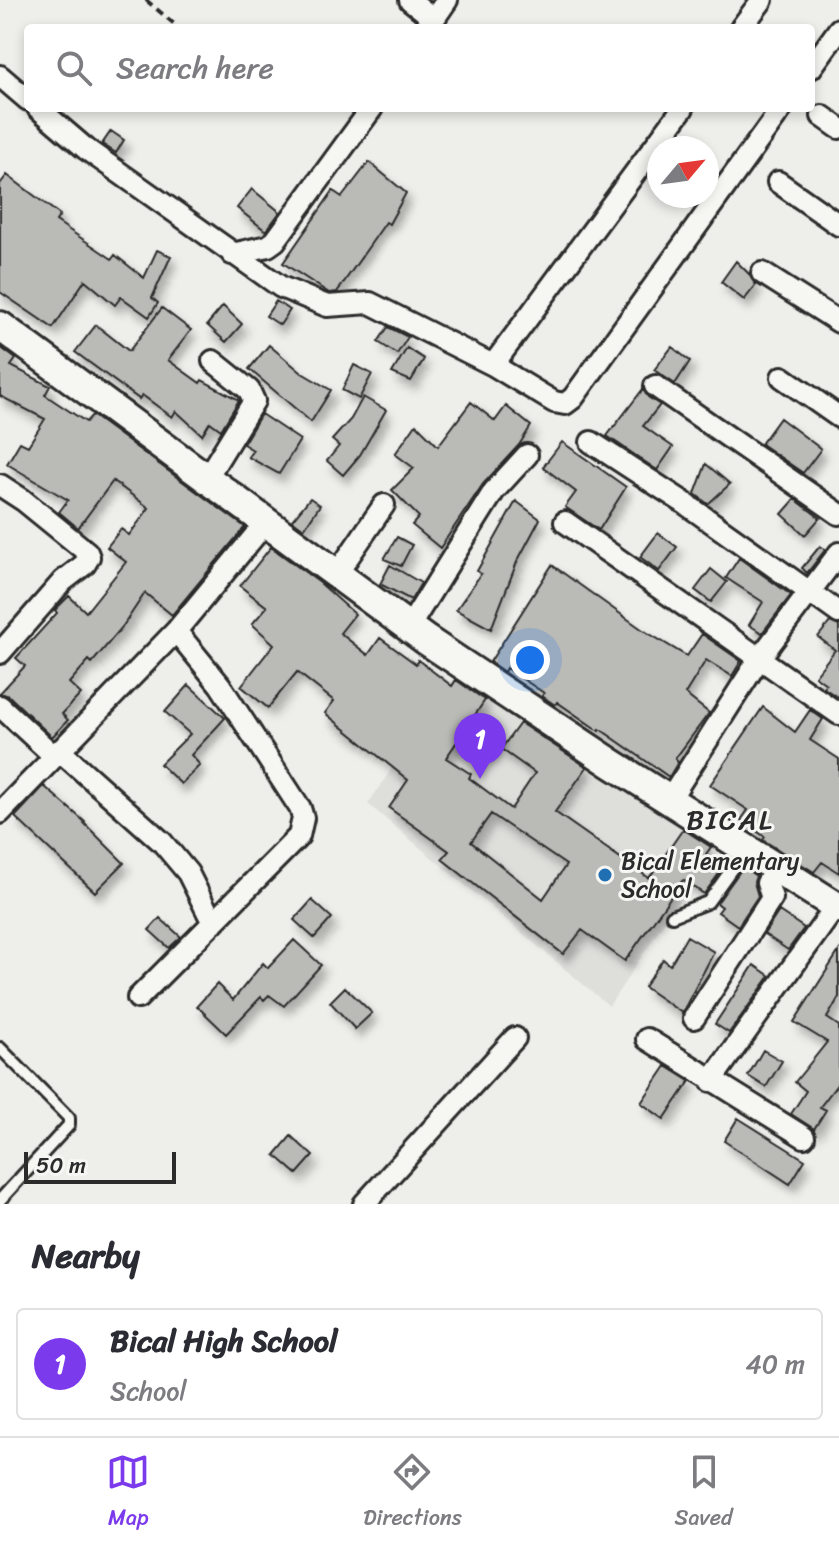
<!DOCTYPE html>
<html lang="en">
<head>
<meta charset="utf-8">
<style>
  :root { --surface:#fff; --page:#f2f2f3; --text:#2b2b33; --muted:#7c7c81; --line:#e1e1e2; --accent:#7c3aed }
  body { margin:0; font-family:Sriracha,sans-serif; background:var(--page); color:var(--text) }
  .compass { position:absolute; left:647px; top:136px; width:72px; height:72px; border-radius:50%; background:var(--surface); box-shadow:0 4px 12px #0003; rotate:61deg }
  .scale { position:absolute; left:24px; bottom:20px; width:152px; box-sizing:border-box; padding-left:8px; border:4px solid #2b2b2b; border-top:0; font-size:22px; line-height:28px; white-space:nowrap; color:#2b2b2b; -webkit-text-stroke:6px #f6f6f2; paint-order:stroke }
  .you { position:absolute; left:530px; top:660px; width:28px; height:28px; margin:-20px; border:6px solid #fff; border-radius:50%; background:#1a73e8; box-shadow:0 0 0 12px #1a73e833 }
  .badge { display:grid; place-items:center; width:52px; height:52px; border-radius:50%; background:var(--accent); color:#fff; font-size:26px; font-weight:700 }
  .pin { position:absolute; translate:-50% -66px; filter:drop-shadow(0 2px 4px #0008) }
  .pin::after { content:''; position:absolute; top:42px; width:28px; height:24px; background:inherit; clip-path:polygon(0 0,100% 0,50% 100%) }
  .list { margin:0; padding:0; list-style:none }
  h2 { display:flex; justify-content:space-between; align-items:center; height:104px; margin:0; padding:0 32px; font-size:34px }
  h2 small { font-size:26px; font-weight:400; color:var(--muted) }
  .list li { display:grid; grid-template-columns:52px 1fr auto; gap:24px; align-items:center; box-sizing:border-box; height:112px; margin:0 16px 16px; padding:0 16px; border:2px solid var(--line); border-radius:8px }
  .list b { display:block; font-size:30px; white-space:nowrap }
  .list p { margin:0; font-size:26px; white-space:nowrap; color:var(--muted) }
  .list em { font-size:26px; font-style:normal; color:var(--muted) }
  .icon { flex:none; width:44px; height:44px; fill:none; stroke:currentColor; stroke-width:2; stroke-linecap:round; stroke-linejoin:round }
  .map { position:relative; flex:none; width:839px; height:1204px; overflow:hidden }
  .search { position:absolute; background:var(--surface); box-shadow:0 4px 12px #0003; left:24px; right:24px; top:24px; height:88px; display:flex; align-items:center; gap:20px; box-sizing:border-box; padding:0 28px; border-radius:8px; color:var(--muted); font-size:30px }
  .sheet { height:232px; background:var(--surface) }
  nav { display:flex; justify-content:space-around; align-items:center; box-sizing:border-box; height:112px; border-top:2px solid var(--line); background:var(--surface); font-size:22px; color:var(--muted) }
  nav a { display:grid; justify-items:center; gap:4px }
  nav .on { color:var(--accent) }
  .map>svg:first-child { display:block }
</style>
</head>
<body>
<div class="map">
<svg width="839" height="1204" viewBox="0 0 839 1204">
  <defs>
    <filter id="shadow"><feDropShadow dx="5" dy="8" stdDeviation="4" flood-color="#0004"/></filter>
  </defs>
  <rect width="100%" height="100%" fill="#eeeeea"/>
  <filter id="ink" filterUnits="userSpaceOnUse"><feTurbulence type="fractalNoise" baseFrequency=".0125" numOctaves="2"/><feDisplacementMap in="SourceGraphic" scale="16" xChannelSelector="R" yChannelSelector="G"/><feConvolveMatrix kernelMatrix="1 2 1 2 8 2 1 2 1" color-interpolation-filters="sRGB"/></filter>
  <g filter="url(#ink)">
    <!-- built -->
    <path fill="#dededb" d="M461,666L718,841L609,1006L368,804Z"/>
    <!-- building -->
    <path fill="#babab7" stroke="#2b2b2b" stroke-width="2" fill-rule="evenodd" filter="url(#shadow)" d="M111,131L124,140L116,153L102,144Z
      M369,162L406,193L389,224L386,222L337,292L329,293L283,263L333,191L342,197Z
      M7,175L60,215L56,221L112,259L115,255L144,278L157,250L171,256L152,298L158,303L149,317L121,297L115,305L85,280L53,328L0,292V184Z
      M252,189L280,212L266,231L237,208Z
      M736,261L749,274L756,285L744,300L721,282Z
      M276,301L290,310L280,325L266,316Z
      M223,306L242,324L226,342L207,325Z
      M162,308L191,330L168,360L200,383L202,380L239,400L221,430L210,422L202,435L176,411L172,417L142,395L139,399L75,352L96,325L129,351Z
      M388,327L408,337L397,354L378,342Z
      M269,345L302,373L331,390L311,422L249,369Z
      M0,347L16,359L11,366L50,386L45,395L86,422L92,415L245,527L172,615L145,593L123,626L92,663L89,660L69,683L81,694L62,714L68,720L52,737L9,696L0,693L25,666L16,658L57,613L55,610L69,596L86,612L126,562L107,547L121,529L129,535L149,508L113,481L78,528L59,512L68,500L7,464L20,442L28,446L45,419L0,396Z
      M672,347L690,361L675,384L654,370Z
      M407,348L424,359L411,381L392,373Z
      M354,365L372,374L359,399L342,390Z
      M643,389L648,397L660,405L643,426L673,447L657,470L607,436Z
      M363,397L386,410L360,455L343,475L327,461L339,446L332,440L351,419Z
      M471,402L495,421L506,406L531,426L519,445L483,484L440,548L412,525L419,517L392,490L414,468L395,454L416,424L438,446Z
      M261,414L300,440L279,474L248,457L253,450L243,444Z
      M780,418L821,449L803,473L761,444Z
      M562,442L626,487L599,530L565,507L576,492L543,467Z
      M706,464L730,484L708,504L695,494Z
      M310,498L320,505L304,529L292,520Z
      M795,499L820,518L805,535L782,514Z
      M516,501L540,519L517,562L491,629L456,610L481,574L477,571Z
      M658,533L677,547L659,571L640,557Z
      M397,537L412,545L401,566L384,559Z
      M820,546L825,550L807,573L802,568Z
      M271,547L320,583L355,614L340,633L368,655L380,638L416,664L418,660L452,686L456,680L485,700L446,758L471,774L469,778L511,809L535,773L501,749L520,723L587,767L555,812L649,878L683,829L711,847L706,854L724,867L704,894L684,880L682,881L625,961L582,930L563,954L442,859L449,851L389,808L408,780L325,713L334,701L297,672L268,708L241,686L274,644L252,624L267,607L240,586ZM491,814L566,865L543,899L471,842Z
      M739,558L791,595L762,633L749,625L763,602L726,578Z
      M390,565L421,583L411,600L380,584Z
      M552,565L643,630L685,655L687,656L702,634L741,661L732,676L706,660L685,694L709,713L675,759L678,762L669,777L600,729L599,731L557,702L555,705L542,696L544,693L506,668L504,672L490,662Z
      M711,569L727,582L711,602L695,590Z
      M830,622L839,626V694L837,697L824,688L826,684L815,676L835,650L818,637Z
      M189,685L225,718L191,755L200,765L181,784L160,764L190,734L165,712Z
      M763,707L795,732L810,710L823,719L810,740L839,759V873L822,862L814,872L763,840L765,837L741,820L748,810L710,785Z
      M44,786L85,822L84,823L124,863L95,892L15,817Z
      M743,867L756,876L754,882L758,896L738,926L718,912L722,907L717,903Z
      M312,900L332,918L314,938L294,920Z
      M779,911L804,928L788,950L764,934Z
      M160,918L181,937L169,948L149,930Z
      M687,936L714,952L682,1013L644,987L663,959L670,965Z
      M294,940L321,965L284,1006L269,995L264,1000L261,997L226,1034L197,1006L217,984L233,1000L263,963L268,968Z
      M839,951V997L827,1018L839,1026V1082L820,1107L826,1110L814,1129L791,1114L806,1091L795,1082L827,1042L794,1022Z
      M754,965L770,976L729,1033L715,1024Z
      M345,987L372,1013L355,1029L330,1002Z
      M763,1050L782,1061L766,1087L748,1076Z
      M666,1066L690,1081L664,1119L641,1103Z
      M738,1118L805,1160L790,1184L724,1141Z
      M291,1136L313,1156L297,1174L275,1155Z"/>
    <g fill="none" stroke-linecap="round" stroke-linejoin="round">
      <defs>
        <path id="lane" d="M672,916L708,902L746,849
          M0,1048L69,1118V1125L0,1200"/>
        <path id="street" d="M410,0L434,19L429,28
          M434,19L447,0
          M741,28L762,0
          M811,68L839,29
          M0,76L28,100
          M38,108L86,149L281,287L327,306L370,303L493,365L554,402L565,404L573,398L782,108
          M822,116L839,128
          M778,182L839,225
          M232,254L268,246L275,241L372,108
          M762,273L839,322
          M493,365L683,108
          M782,377L839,417
          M655,386L839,514
          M591,442L683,502L839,613
          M206,479L254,401L249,390L213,361
          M0,485L23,500L87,552L89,557L85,564L63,581L0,653
          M565,522L839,714
          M338,572L384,505
          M409,627L494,491L527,455
          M0,706L54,756
          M59,750L162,842L188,873L213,923
          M670,799L759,659L839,553
          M0,813L176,631L266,522
          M138,998L299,836L303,818L300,808L220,685L176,631
          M694,1018L772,898L767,883L777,867
          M647,1039L804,1137
          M711,1081L836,906
          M364,1204L515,1038"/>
        <path id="secondary" d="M0,326L426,640L611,763L839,908"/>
      </defs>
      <!-- lane casing -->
      <use href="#lane" stroke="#2b2b2b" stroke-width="16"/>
      <!-- street casing -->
      <use href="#street" stroke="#2b2b2b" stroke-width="26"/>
      <!-- secondary casing -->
      <use href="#secondary" stroke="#2b2b2b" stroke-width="34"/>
      <!-- path -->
      <path stroke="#2b2b2b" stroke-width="4" stroke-dasharray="8 6" stroke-linecap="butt" d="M146,0L179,28"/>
      <!-- lane -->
      <use href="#lane" stroke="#f6f6f2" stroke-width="10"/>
      <!-- street -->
      <use href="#street" stroke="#f6f6f2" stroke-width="20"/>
      <!-- secondary -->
      <use href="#secondary" stroke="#f6f6f2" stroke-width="28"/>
    </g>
  </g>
  <!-- markers -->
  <circle fill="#1f6fb2" stroke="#f6f6f2" stroke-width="3" cx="605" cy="875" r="8"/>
  <g text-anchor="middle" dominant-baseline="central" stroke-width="6" stroke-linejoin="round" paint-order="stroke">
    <!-- poi labels -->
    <g font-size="24" fill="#2b2b2b" stroke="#f6f6f2" text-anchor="start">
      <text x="621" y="861">Bical Elementary<tspan x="621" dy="28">School</tspan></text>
    </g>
    <!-- quarter labels -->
    <g font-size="28" letter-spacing="2" fill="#2b2b2b" stroke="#f6f6f2">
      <text x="730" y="819">BICAL</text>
    </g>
  </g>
</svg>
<svg class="compass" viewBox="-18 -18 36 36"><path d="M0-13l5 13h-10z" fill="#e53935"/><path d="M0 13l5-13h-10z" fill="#7c7c81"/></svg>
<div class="scale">50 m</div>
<div class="you"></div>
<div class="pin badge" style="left:480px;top:779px">1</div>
<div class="search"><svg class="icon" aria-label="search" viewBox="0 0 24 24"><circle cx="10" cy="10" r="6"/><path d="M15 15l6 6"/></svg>Search here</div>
</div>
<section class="sheet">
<h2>Nearby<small></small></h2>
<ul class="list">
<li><span class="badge">1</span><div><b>Bical High School</b><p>School</p></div><em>40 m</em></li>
</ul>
</section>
<nav>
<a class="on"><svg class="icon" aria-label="map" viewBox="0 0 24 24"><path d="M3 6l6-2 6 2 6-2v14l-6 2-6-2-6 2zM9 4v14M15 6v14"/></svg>Map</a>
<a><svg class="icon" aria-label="directions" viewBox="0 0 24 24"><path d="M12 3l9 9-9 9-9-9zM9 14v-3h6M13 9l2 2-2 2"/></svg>Directions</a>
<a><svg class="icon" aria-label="saved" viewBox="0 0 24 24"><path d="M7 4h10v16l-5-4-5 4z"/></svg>Saved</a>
</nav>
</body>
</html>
